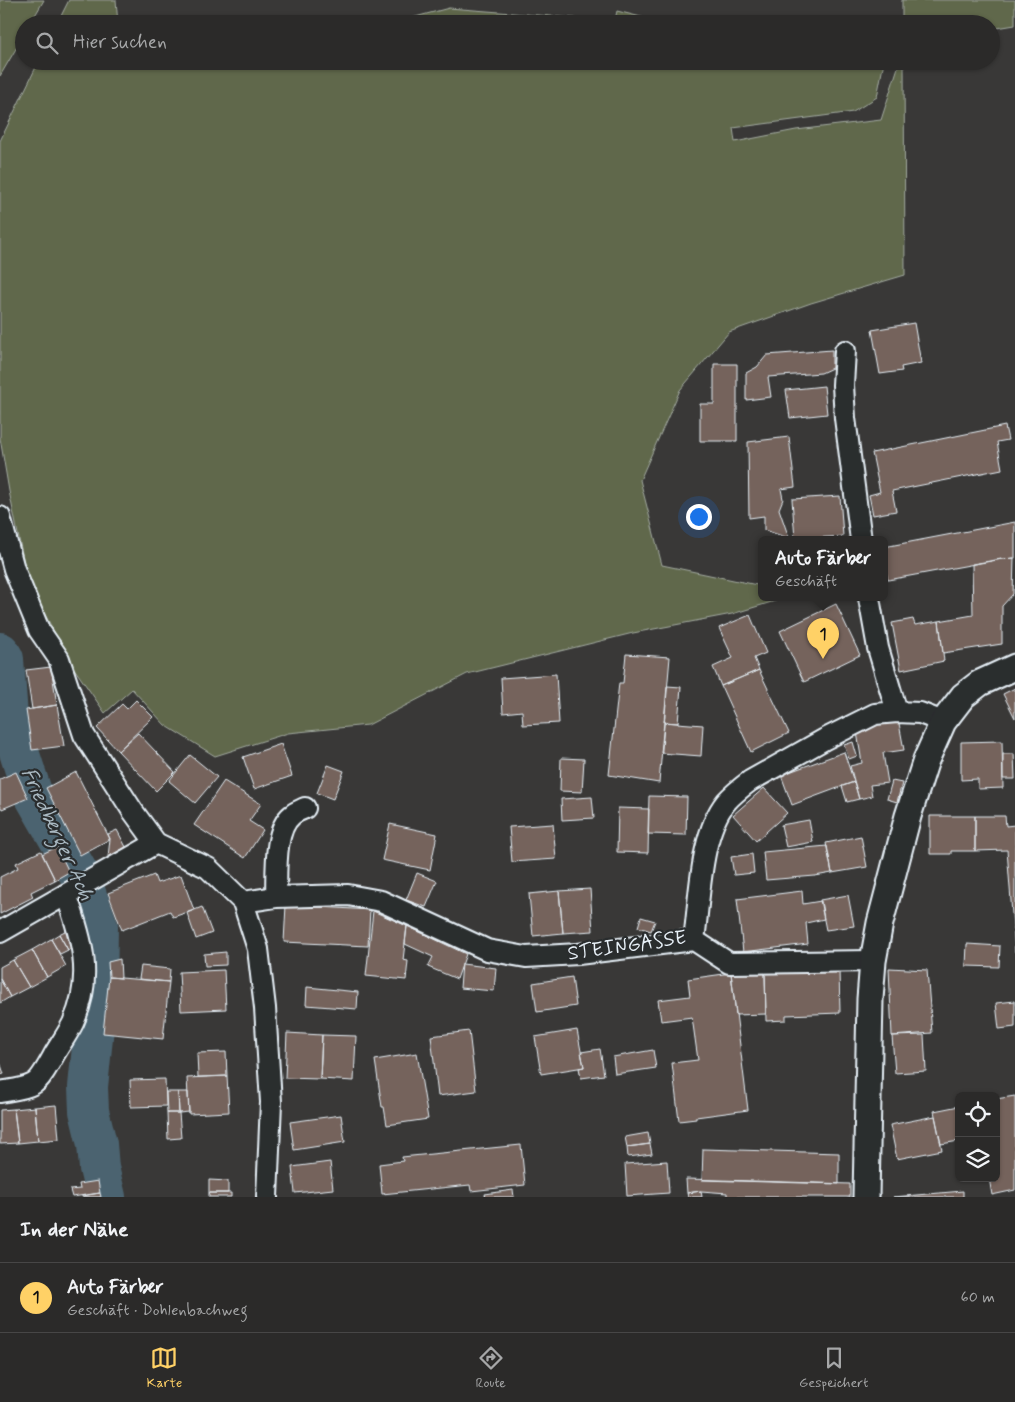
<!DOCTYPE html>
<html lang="de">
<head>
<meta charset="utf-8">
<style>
  :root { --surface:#2b2a29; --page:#333231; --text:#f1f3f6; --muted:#a6a7a8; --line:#474646; --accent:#ffd166 }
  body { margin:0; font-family:Mynerve,sans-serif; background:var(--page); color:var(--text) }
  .controls { position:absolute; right:15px; bottom:15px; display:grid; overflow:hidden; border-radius:8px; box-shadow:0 1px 4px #0004 }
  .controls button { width:45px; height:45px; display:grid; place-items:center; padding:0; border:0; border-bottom:1px solid var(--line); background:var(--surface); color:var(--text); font:25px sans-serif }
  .you { position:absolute; left:698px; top:516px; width:18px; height:18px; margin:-12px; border:4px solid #fff; border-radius:50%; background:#1a73e8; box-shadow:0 0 0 8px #1a73e833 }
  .badge { display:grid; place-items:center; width:32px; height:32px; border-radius:50%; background:var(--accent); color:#111; font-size:16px; font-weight:700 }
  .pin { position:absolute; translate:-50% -41px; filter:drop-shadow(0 1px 2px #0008) }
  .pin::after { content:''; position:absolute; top:26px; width:18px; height:15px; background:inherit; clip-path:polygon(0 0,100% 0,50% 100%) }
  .popup { position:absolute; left:758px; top:536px; width:130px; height:65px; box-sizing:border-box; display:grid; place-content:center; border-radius:8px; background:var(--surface); filter:drop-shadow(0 1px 4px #0005); font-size:16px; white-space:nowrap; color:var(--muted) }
  .popup b { font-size:19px; color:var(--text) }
  .popup::after { content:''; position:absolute; left:50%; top:100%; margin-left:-10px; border:10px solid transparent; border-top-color:var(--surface) }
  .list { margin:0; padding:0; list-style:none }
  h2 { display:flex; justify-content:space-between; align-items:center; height:65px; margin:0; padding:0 20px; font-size:21px }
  h2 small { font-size:16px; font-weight:400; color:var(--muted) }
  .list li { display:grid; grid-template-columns:32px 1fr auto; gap:15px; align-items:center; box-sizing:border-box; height:70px; padding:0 20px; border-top:1px solid var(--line) }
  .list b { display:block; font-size:19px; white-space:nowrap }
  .list p { margin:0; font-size:16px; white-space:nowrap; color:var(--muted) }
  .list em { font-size:16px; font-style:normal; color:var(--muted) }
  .icon { flex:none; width:28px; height:28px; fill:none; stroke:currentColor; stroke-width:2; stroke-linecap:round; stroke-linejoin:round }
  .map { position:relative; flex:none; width:1015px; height:1197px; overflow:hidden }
  .search { position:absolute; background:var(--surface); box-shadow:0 1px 4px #0004; left:15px; right:15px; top:15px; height:55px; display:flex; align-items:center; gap:12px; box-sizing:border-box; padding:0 18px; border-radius:28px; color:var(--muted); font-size:19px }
  .sheet { height:135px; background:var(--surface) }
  nav { display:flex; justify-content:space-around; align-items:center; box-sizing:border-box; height:70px; border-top:1px solid var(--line); background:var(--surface); font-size:14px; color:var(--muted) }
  nav a { display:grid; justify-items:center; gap:2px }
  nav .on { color:var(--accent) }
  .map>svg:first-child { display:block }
</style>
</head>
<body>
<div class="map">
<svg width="1015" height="1197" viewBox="0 0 1015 1197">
  <rect width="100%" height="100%" fill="#393837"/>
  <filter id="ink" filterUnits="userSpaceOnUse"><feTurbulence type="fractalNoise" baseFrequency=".02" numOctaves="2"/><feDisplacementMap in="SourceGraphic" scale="10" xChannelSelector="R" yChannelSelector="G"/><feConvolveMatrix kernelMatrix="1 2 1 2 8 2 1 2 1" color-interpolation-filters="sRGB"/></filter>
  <g filter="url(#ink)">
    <!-- green -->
    <path fill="#60674c" stroke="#a4aca2" d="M0,0H44L30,24H24V35L0,76Z
      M69,0H116L118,24H57Z
      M902,0H1015V25L991,29V24H902Z
      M449,8L575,18L591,24H389Z
      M617,11L669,24H614Z
      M39,61H132L137,64L153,61H884L877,97L853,112L733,128L735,142L796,130L881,120L900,61H904L905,275L811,303L729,332L680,390L640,480L662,565L762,586V598H785L732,614L633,633L467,674L368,725L288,733L215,756L165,725L132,689L105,713L71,664L28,582L9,491L0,438V141Z"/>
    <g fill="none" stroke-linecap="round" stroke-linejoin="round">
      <!-- river -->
      <path stroke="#4c6470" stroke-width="40" d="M0,652L4,659L8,718L32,792L79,874L98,926L97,997L88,1087L89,1111L97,1144L99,1168L106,1197"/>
    </g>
    <!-- building -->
    <path fill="#74635b" stroke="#e8f1f8" d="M914,323L921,363L901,367L902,371L880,374L872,330Z
      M832,350V368L821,373L768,377L771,397L746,400V373L757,367L767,355Z
      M714,364H737V441H700V404H714Z
      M824,386L827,414L790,418L786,390Z
      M1005,426L1008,440L997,442L1002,469L892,491L896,511L873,515L869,495L880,492L872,453Z
      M789,437L795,487L781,489L783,499L779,509L789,538L764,530V516L749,518L748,442Z
      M840,496L843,536L795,539L792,499Z
      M1015,522V558L1002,559L888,580L884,562V547Z
      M1014,558L1013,594L1002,606V644L943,653L939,621L973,615L972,564L1002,559Z
      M836,604L860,655L804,682L780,631Z
      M750,615L766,653L754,658L759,670L721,686L713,667L733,658L719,628Z
      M913,619L915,625L939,621L944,661L901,670L892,623Z
      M626,654L670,657L659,783L609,775L619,683H623Z
      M51,667L57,705L32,709L26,670Z
      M759,670L789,733L751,752L721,686Z
      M556,674L559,723L523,725L522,711L503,713L501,678Z
      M667,686L681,687L678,723L664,722Z
      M1015,688V718L1003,694Z
      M136,700L153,717L118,751L97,728L122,704L127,709Z
      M57,705L64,746L32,750L26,710Z
      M898,718L904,750L883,753L888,783L870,785L872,796L859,799L850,766L862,763L857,732Z
      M664,722L703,725L701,756L661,753Z
      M138,733L175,772L156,791L118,751Z
      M1002,741L1003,788L978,789V779L961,780V742Z
      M853,742L857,756L849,759L844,745Z
      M281,744L292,776L254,789L243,757Z
      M844,752L854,782L792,805L781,775Z
      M1003,754H1014L1015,779H1003Z
      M190,755L217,777L195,803L169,781Z
      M561,758L584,759L582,792L560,791Z
      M328,765L344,771L333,799L317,793Z
      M16,772L28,798L2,809L0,805V779Z
      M76,772L110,839L80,855L46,788Z
      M224,781L261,804L249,821L263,830L245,858L194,825Z
      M892,781L902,783L897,802L887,799Z
      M854,782L859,799L847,802L842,786Z
      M764,788L787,813L756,841L733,815Z
      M649,796L687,797L686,835L648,834Z
      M592,797L594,818L562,820L561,799Z
      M618,808L649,809L648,853L617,852Z
      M930,816H975V851H951V854H930Z
      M975,816H1005L1006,826L1015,825V952L1007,850L975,851Z
      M809,820L813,842L786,847L781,825Z
      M390,824L437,834L430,870L382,860Z
      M553,824L556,859L512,862L509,827Z
      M117,830L126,847L108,857L110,839L108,834Z
      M861,836L867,867L832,873L826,843Z
      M827,846L832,873L815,876L766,880L763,852Z
      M57,847L69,872L55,880L42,854Z
      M41,851L55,880L31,892L33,897L0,914V877L18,868L16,863Z
      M752,854L754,873L734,875L731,857Z
      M417,873L437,881L426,907L406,900Z
      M154,875L157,883L181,875L194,910L173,917L170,911L122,930L108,893Z
      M590,889L593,931L563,933L559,891Z
      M559,891L563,933L533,936L529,894Z
      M802,891L803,904L821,901L824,919L806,923L808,944L743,952L737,899Z
      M848,895L854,926L826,930L820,900Z
      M286,905L370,910L368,946L284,942Z
      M202,907L212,933L196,939L187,913Z
      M373,911L407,926L403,960L408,961L406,980L366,976Z
      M641,917L655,921L651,931L638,927Z
      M407,926L466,954L457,979L428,967L433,957L405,944Z
      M67,930L75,946L68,950L59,934Z
      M59,934L68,950L60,954L51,939Z
      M51,939L66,966L47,977L32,950Z
      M967,944L1000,946L999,967L966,966Z
      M32,950L47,977L29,987L13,960Z
      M226,952V965L205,966L204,954Z
      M120,959L121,978L109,977L108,962Z
      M13,960L29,987L10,997L0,979V967Z
      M462,964L496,968L494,991L460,988Z
      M141,966L170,969L169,982L139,979Z
      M889,968L927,970L932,1033L892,1036Z
      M224,970L226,1009L181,1011L179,972Z
      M839,970L840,1013L786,1015V1020L766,1021L765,973Z
      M731,973L748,1110L696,1117V1119L679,1121L672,1063L698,1060L692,1017L661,1021L658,1000L690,996L688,979Z
      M731,973H765L766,1014L736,1015Z
      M109,977L169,982L163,1039L103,1033Z
      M572,977L576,1006L537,1012L533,983Z
      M0,979L10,997L0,1003Z
      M307,987L358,992L357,1009L306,1005Z
      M1015,1001V1027L999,1029L996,1003Z
      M577,1030L584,1067L541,1074L535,1037Z
      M469,1031L476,1091L438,1096L431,1036Z
      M287,1033L322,1035L320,1079L285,1078Z
      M322,1035L356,1036L354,1081L320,1079Z
      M924,1035L926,1071L895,1073L892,1036Z
      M600,1049L604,1075L581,1078L579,1068L584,1067L581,1052Z
      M653,1050L656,1068L615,1074L613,1057Z
      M226,1052L227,1076L198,1077L197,1053Z
      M417,1053L428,1119L387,1125L384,1107H382L375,1060Z
      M0,1062L4,1074L0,1075Z
      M227,1076L229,1112L189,1114L187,1078Z
      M165,1079L166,1106L131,1107L130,1080Z
      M166,1092H178L179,1113H167Z
      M178,1092H188L189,1112L179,1113Z
      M1015,1096V1190L992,1195L989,1178H996V1099Z
      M56,1105L59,1139L38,1141L35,1107Z
      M959,1106V1141L941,1144L934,1111Z
      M35,1107L38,1141L18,1143L14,1109Z
      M14,1109L18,1143L0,1144V1110Z
      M167,1113H179L181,1138L168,1139Z
      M341,1115L345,1142L294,1150L290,1122Z
      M935,1116L942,1150L897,1159L890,1125Z
      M648,1133L650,1144L627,1147L625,1137Z
      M650,1144L652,1154L628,1157L627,1147Z
      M521,1145L525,1185L471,1191L470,1185L382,1194L379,1164L403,1161L402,1157Z
      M703,1149L839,1153V1184L702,1180Z
      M667,1161L669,1193L627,1196L625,1164Z
      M330,1162L333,1189L295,1193L292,1167Z
      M686,1179L850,1184V1197H727V1193L701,1191L687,1193Z
      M209,1180L228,1181V1193H209Z
      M98,1181L100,1193L72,1197L70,1190L80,1189L79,1184Z
      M513,1190L514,1197H486L485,1194Z
      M701,1191L702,1197H688L687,1193Z
      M963,1191V1197H893Z
      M100,1193L101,1197H82V1196Z
      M209,1193H231V1197H209Z"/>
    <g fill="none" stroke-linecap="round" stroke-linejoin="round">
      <defs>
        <path id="minor" d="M845,351L843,385L845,418L861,540
          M0,517L14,569L39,630L59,659L84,735L132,810L156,843L208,868L243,902L258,949L265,1008L271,1102L267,1197
          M869,598L878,648L897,712
          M276,897C277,875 273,830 292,815C295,812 301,810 305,808
          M243,902L276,897L348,895L381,901L487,950L526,957L578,954L694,940C700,898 700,834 726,802C733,794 742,787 750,781L825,739L875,714L897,712L920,713L943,722
          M0,932L156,843
          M694,940L729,963L873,961
          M0,1092C10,1090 24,1089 33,1084C41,1080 51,1060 55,1053C61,1043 68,1033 73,1023C94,977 82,939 66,894"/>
        <path id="tertiary" d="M866,1197L870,999L873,961L880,923L908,816L926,760L943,722L963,696L980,683L1015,667"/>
      </defs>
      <!-- minor casing -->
      <use href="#minor" stroke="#e8f1f8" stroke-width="24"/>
      <!-- tertiary casing -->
      <use href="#tertiary" stroke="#e8f1f8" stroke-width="29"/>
      <!-- minor -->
      <use href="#minor" stroke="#2a2d2e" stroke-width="20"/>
      <!-- tertiary -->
      <use href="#tertiary" stroke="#2a2d2e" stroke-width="25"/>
    </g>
  </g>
  <g text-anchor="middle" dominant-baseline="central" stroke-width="4.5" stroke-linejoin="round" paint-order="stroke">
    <!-- street labels -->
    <g font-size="20" fill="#e8f1f8" stroke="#2a2d2e">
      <text transform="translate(627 946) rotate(-8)">STEINGASSE</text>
    </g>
    <!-- water labels -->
    <g font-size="21" font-style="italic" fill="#aab9c2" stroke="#2a2d2e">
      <text transform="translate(57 834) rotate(65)">Friedberger Ach</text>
    </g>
  </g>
</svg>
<div class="controls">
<button><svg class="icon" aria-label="locate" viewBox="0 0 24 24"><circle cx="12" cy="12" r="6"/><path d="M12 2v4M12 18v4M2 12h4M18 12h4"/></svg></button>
<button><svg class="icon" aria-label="layers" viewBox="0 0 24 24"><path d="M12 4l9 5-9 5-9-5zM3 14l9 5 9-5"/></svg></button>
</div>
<div class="you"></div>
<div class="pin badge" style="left:823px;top:659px">1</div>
<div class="popup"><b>Auto Färber</b>Geschäft</div>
<div class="search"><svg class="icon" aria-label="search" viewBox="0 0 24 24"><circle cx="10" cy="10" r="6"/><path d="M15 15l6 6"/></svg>Hier suchen</div>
</div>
<section class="sheet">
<h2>In der Nähe<small></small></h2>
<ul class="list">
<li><span class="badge">1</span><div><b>Auto Färber</b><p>Geschäft · Dohlenbachweg</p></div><em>60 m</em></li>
</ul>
</section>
<nav>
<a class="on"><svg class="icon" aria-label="map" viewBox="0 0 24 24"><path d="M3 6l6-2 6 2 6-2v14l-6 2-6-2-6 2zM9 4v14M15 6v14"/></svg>Karte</a>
<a><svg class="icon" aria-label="directions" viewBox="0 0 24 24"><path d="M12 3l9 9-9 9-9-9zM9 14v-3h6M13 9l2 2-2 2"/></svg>Route</a>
<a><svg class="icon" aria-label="saved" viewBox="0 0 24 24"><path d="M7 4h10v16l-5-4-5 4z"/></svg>Gespeichert</a>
</nav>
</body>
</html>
